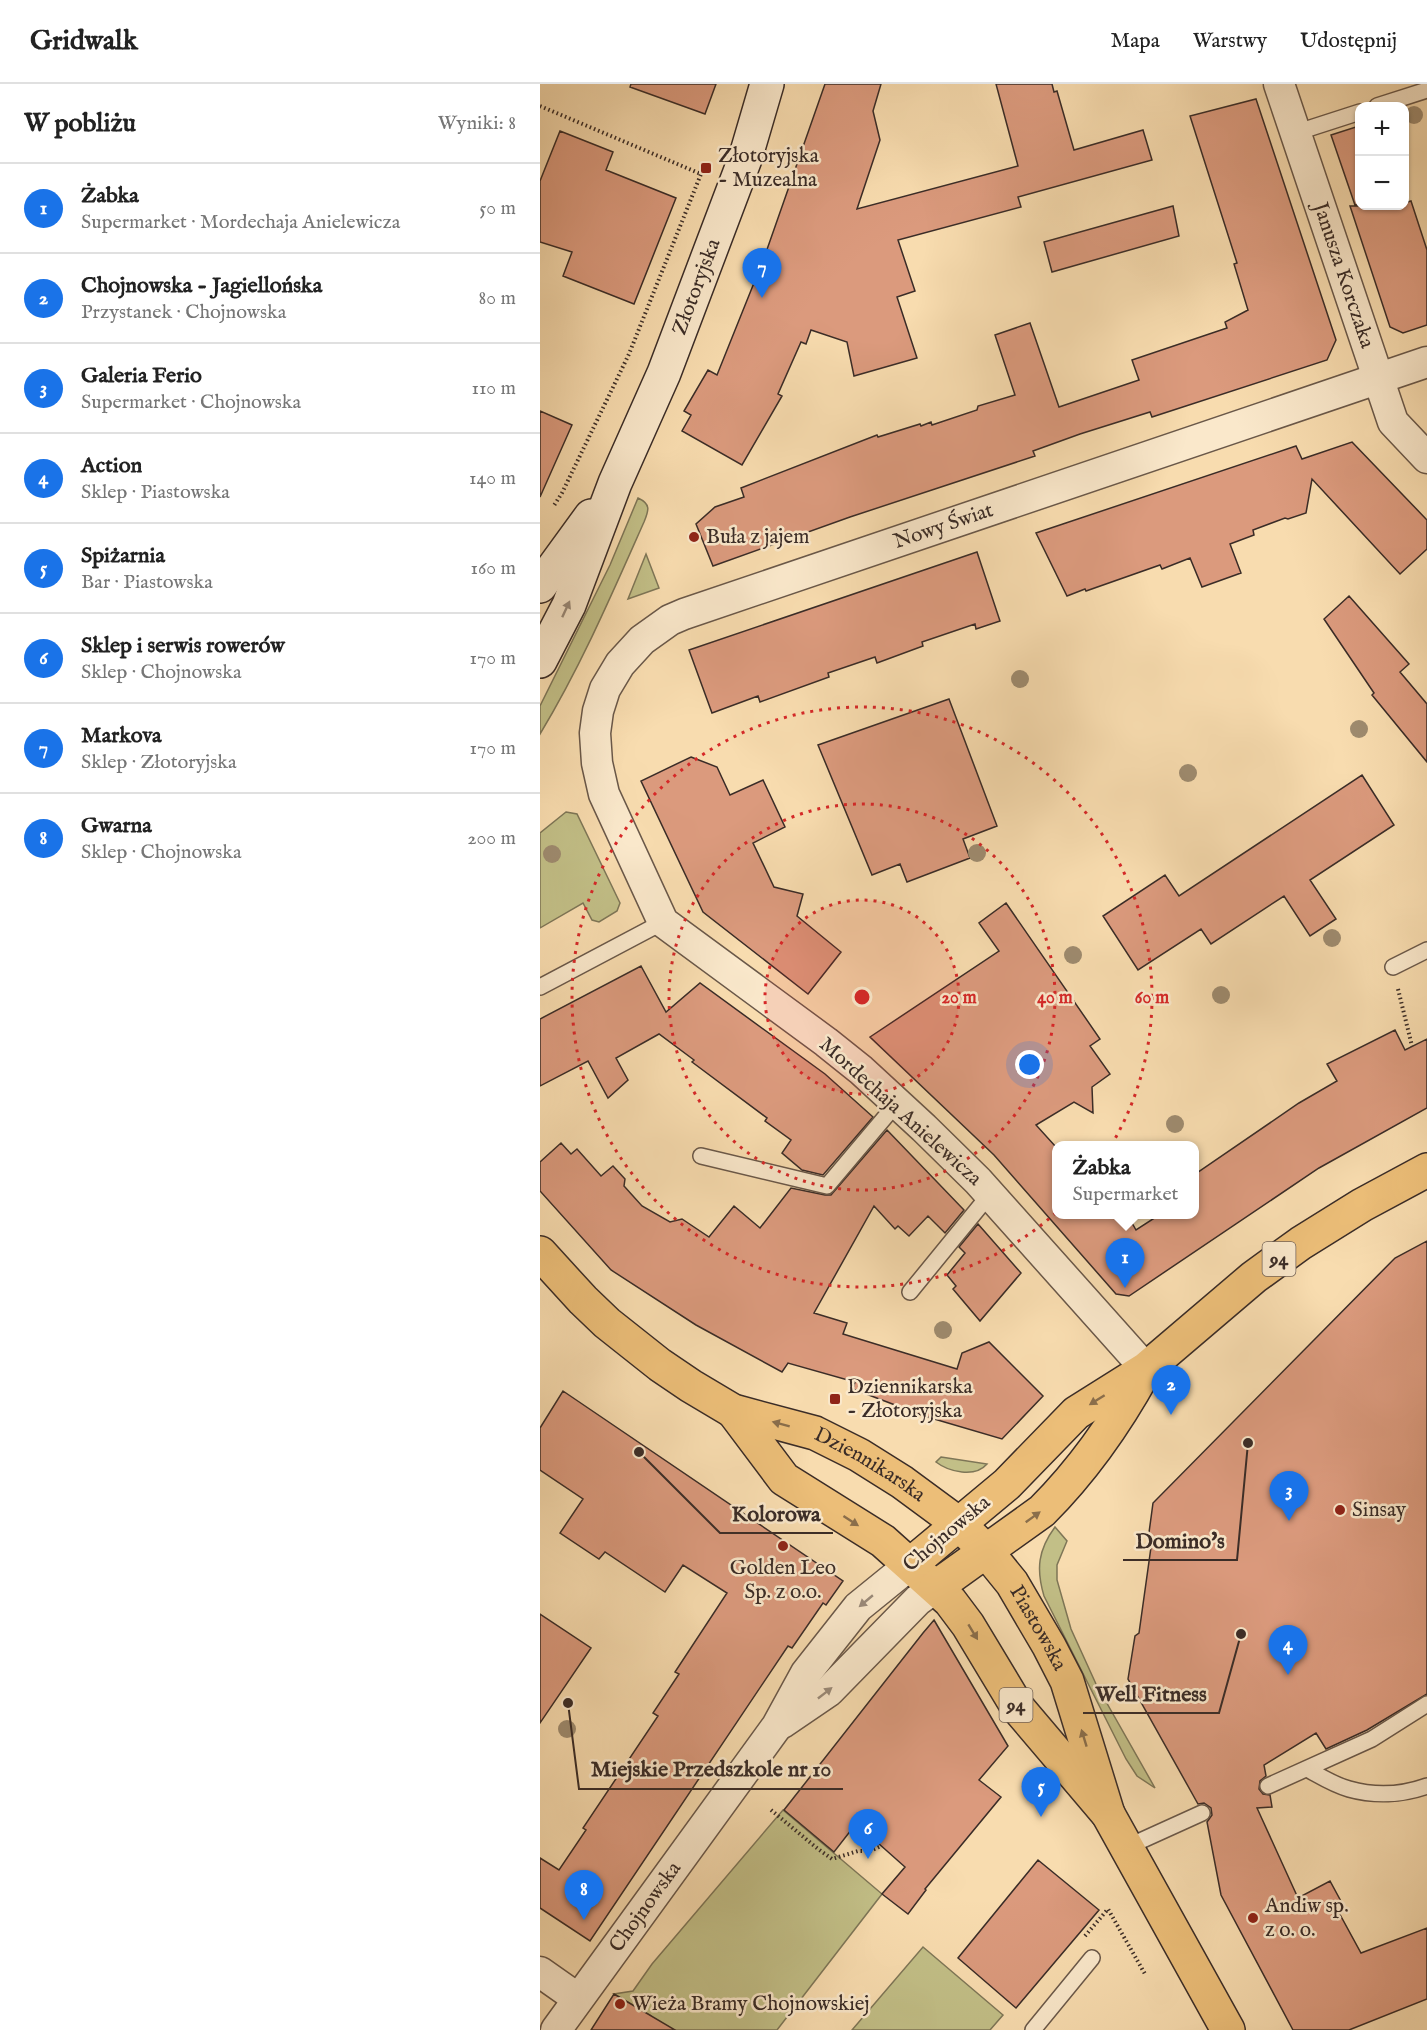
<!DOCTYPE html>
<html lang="pl">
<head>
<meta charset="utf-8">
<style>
  :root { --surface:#fff; --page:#f6f6f6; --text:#222; --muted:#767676; --line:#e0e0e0; --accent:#1a73e8 }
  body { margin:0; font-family:"IM FELL English",serif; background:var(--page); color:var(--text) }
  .controls { position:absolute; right:18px; top:18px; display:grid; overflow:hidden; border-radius:12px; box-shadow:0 2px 4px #0004 }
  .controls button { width:54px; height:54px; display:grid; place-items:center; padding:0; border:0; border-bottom:2px solid var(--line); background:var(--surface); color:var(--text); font:30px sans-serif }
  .you { position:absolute; left:490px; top:981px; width:21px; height:21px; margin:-15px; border:4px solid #fff; border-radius:50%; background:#1a73e8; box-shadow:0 0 0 9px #1a73e833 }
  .badge { display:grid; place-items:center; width:39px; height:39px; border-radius:50%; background:var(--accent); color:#fff; font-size:20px; font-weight:700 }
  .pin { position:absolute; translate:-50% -50px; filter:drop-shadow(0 2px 3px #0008) }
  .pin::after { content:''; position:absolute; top:32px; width:21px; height:18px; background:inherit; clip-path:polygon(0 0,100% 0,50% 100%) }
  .popup { position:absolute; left:512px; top:1057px; width:147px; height:78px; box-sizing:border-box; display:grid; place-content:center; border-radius:12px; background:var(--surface); filter:drop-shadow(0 2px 4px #0005); font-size:20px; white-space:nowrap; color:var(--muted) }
  .popup b { font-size:22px; color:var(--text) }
  .popup::after { content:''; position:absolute; left:50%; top:100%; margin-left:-12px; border:12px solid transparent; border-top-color:var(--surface) }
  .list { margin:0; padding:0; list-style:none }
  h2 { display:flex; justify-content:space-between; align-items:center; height:78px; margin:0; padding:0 24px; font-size:26px }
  h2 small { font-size:20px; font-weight:400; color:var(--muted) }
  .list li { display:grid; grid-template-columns:39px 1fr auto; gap:18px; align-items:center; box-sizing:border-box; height:90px; padding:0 24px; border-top:2px solid var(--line) }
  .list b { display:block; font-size:22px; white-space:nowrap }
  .list p { margin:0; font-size:20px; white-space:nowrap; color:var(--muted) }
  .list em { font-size:20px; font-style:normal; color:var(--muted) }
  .map { position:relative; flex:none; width:887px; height:1946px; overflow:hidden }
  header { display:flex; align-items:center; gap:36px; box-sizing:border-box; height:84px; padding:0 30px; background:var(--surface); border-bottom:2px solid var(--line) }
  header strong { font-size:28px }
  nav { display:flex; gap:33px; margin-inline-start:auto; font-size:21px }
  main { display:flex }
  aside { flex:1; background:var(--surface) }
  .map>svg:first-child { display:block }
</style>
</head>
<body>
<header>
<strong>Gridwalk</strong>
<nav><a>Mapa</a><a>Warstwy</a><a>Udostępnij</a></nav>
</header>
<main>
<aside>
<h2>W pobliżu<small>Wyniki: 8</small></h2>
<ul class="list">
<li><span class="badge">1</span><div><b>Żabka</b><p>Supermarket · Mordechaja Anielewicza</p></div><em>50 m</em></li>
<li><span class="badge">2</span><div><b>Chojnowska - Jagiellońska</b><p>Przystanek · Chojnowska</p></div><em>80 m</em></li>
<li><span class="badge">3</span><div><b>Galeria Ferio</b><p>Supermarket · Chojnowska</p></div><em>110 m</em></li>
<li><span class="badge">4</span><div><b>Action</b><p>Sklep · Piastowska</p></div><em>140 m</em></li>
<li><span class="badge">5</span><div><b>Spiżarnia</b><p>Bar · Piastowska</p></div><em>160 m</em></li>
<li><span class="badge">6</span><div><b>Sklep i serwis rowerów</b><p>Sklep · Chojnowska</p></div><em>170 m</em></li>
<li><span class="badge">7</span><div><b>Markova</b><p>Sklep · Złotoryjska</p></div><em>170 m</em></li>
<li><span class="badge">8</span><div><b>Gwarna</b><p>Sklep · Chojnowska</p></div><em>200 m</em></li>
</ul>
</aside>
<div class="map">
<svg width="887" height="1946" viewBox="0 0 887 1946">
  <rect width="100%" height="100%" fill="#f8dcaf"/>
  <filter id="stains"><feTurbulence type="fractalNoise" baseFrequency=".00333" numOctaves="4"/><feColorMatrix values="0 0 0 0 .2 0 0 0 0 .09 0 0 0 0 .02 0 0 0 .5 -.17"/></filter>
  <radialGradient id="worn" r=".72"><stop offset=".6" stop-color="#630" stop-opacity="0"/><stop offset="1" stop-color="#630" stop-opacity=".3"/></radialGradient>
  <!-- green -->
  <path fill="#c2bf87" stroke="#7e7657" stroke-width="1.5" d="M98,414C111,420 109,426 104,438C72,510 41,582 0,650V622L70,481Z
    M106,470L119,504L88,515Z
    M26,728L37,730L80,819L77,827L59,838L52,836L43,819L0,844V749Z
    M401,1373L447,1380C435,1394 409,1388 396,1378Z
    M515,1443L527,1457L517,1481V1496L531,1545L556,1600L615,1704L597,1692L586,1675L504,1512C496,1485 498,1466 515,1443Z
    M243,1726L342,1810L237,1946H123L110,1931L74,1910L93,1907L112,1880Z
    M383,1863L463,1931L450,1946H312Z"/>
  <!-- building -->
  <path fill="#db9a7d" stroke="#3a2c27" stroke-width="1.5" d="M91,0H176L165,30L90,3Z
    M285,0H341L333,27L340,56L317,125L478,82L456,0H512L514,8L517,7L534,66L603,46L612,76L478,113L481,123L358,156L375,207L357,213L377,274L314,292L307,258L271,246L266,260L261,258L238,310L242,312L202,381L142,347L151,331L144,327L168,286L177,291L224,174Z
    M716,15L796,256L787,276L612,333L610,328L540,350L493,367L495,372L310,433L173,482L156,440L175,423L204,413L201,404L337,351L338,353L380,340L381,342L391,338L392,341L437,326L438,322L475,311L455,251L490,239L519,323L599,296L592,276L687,244L685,238L708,226L694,180L697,179L650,32Z
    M819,42V120L815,121L791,51Z
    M20,47L73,68L66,86L136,114L94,220L23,192L32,168L0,158V97Z
    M871,117L887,166V241L863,249L850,243L810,122H864V119Z
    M633,122L639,152L512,188L504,158Z
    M0,327L32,341L0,413Z
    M812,358L887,436V465L860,490L772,395L766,429L748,435L745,434L713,446L714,451L690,460L701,489L662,503L650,474L622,485L620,481L546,507L545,505L527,512L496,449L756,362L762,375Z
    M437,468L460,537L436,545L435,540L382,558L383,562L337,579L335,573L288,589L289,593L220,618L218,612L172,629L149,566Z
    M809,512L869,580L860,588L887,620V678L832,611L834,609L784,535Z
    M409,615L457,742L423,755L430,774L367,798L360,780L332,791L278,661Z
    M151,673L177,683L190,711L223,696L245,743L213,759L234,803L263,810L257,832L301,868L268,910L163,828L101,697Z
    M822,691L854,741L770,796L796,835L770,852L744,812L671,860L661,845L598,886L563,832L625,791L639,812Z
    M466,819L560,955L550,962L570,990L552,1003L553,1029L534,1018L496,1041L516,1063V1131H570L592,1139L596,1146L619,1131H654V1091L759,1019L797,997L787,980L855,946L865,966L887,955V1024L779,1084L589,1212L576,1210L454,1071L330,953L459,867L439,839Z
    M101,882L126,928L160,899L285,990L333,1033L283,1091L262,1086L242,1069L251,1056L225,1037L227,1034L152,978L154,976L119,950L76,974L88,996L68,1014L48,977L0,1002V935Z
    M347,1046L424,1126L405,1149L388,1132L369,1152L358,1142L355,1145L334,1122L274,1229L307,1239L303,1250L417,1285L422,1269L449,1258L503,1312L462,1355L384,1332L313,1305L315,1298L248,1279L242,1288L156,1241L71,1186L0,1107V1078L21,1059L31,1070L37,1065L61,1092L73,1082L85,1095L84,1102L102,1122L130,1138L142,1135L169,1153L194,1122L220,1144L251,1104L285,1111H291Z
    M438,1140L481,1189L440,1237L413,1205L416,1202L407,1191L425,1169L419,1163Z
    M887,1157V1610L827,1646L786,1665L776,1649L724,1681L726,1692L720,1697L719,1705L723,1710L730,1711L732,1723L717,1724L758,1814L790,1797L803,1821L797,1825L821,1869L887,1844V1915L809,1946H753L681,1811L667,1738L672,1731L671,1724L664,1719L658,1720L588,1595L595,1552L599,1549L612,1456H608L613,1419L855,1174Z
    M23,1307L303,1497L286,1521L283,1519L252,1564L248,1562L50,1857L0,1824V1774L19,1786L46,1746L43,1744L118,1632L113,1629L139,1590L135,1588L187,1509L143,1481L125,1508L65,1468L59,1475L20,1449L43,1415L0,1386V1344Z
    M0,1530L51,1564L0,1639Z
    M394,1536L468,1662L439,1696L461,1713L385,1805L386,1806L368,1830L342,1810L365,1783L338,1759L315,1741L294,1768L244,1726L383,1549Z
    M498,1776L559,1826L476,1924L418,1874Z
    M74,1910L135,1946H51Z"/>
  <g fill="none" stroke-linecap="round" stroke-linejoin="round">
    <defs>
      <path id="lane" d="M837,22L887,6
        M755,49L820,28
        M853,883L887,866
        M0,903L123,838
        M161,1072L287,1102L357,1019
        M370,1208L450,1110
        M767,1685C780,1692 794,1701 809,1705C834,1712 862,1711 887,1702
        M728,1702L832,1655L887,1620
        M587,1763L662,1729
        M493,1946L552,1874"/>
      <g id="street">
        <path id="s1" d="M739,0L853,338L887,374"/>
        <path id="s2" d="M606,1285L438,1097L384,1044L321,986L286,958L123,838L64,710L57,679L55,649L58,627L65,605L80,580L102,556L130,536L144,530L887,278"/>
        <path d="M242,1639L289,1607L378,1516L396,1503"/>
        <path d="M0,1888L37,1914"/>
        <path id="s3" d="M16,1946L237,1642L266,1589L318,1523L371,1480"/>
      </g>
      <g id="secondary">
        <path d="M0,502L51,432"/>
        <path id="s4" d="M0,577L29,521L75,399L124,289L205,75L227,0"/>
      </g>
      <g id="primary">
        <path id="s5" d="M0,1169L43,1216L67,1239L120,1281L151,1302L193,1327L275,1349L319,1371L362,1398L419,1440L446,1467L472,1499L509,1562L527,1597L568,1730"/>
        <path d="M193,1327L244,1395L343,1457L410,1517L428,1541L478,1624L568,1730L688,1946"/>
        <path d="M371,1480L467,1400L536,1329L606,1285L714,1193L761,1159L822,1121L887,1086"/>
        <path d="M396,1503L502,1427C544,1385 576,1339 604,1288"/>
      </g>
    </defs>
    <!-- lane casing -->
    <use href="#lane" stroke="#6a5849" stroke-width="18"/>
    <!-- street casing -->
    <use href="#street" stroke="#6a5849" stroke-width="33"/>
    <!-- secondary casing -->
    <use href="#secondary" stroke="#3a2c27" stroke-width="36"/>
    <!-- primary casing -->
    <use href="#primary" stroke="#3a2c27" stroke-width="36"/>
    <!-- path -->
    <path stroke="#3a2c27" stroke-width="4" stroke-dasharray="1.5 3" stroke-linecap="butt" d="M0,22L161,90L89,270L22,409L13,423
      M858,905L872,962
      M231,1726L278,1765L292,1775L318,1767H330L341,1762
      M545,1852L568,1825L605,1890"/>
    <!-- lane -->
    <use href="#lane" stroke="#fae8cb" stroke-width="15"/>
    <!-- street -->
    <use href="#street" stroke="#fae8cb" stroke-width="30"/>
    <!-- secondary -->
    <use href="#secondary" stroke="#fae8cb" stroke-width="33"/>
    <!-- primary -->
    <use href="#primary" stroke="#ecbe78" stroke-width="33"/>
  </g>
  <!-- trees -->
  <g fill="#9e8b6f">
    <circle cx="874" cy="31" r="9"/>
    <circle cx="480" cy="595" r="9"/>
    <circle cx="819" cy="645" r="9"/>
    <circle cx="648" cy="689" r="9"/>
    <circle cx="437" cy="769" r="9"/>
    <circle cx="12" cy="770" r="9"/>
    <circle cx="792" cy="854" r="9"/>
    <circle cx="533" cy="871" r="9"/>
    <circle cx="681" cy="911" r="9"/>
    <circle cx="635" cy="1040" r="9"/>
    <circle cx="403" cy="1246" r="9"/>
    <circle cx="27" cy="1645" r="9"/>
  </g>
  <!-- one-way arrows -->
  <defs><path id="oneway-solid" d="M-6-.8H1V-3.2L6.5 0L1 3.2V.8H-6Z" transform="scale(1.5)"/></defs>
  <g fill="#9a8a79">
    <use href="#oneway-solid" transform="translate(26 525) rotate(-65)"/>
    <use href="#oneway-solid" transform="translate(326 1517) rotate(140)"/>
    <use href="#oneway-solid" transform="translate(285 1609) rotate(-38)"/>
  </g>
  <g fill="#8a6e4b">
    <use href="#oneway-solid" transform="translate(557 1316) rotate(148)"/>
    <use href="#oneway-solid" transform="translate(241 1340) rotate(-165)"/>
    <use href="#oneway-solid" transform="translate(493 1433) rotate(-36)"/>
    <use href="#oneway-solid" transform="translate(311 1437) rotate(33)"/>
    <use href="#oneway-solid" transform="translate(433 1548) rotate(59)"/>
    <use href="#oneway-solid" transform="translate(544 1654) rotate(-107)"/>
  </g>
  <!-- distance rings -->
  <circle cx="322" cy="913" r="97" fill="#d62828" fill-opacity=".12"/>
  <g fill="none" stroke="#d62828" stroke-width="3" stroke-dasharray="3 6">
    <circle cx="322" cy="913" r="97"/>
    <circle cx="322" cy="913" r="193"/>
    <circle cx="322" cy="913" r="290"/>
  </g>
  <!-- markers -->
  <g fill="#8f2418" stroke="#fae8cb" stroke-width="2">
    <rect x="160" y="78" width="12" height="12" rx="3"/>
    <circle cx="154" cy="453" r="6"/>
    <rect x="289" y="1309" width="12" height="12" rx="3"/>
    <circle cx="800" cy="1426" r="6"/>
    <circle cx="243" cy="1462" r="6"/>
    <circle cx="713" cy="1834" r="6"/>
    <circle cx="80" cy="1920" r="6"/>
  </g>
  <g text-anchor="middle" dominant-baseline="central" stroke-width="5" stroke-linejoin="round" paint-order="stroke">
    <!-- shield labels -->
    <g fill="#fae8cb" stroke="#746458" stroke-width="1.5">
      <rect x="722.5" y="1158" width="33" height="34" rx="4.5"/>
      <rect x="459.5" y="1604" width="33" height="34" rx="4.5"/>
    </g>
    <g font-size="20" font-weight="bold" fill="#3a2c27">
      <text x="739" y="1175">94</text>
      <text x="476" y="1621">94</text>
    </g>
    <!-- poi labels -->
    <g font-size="21" fill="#3a2c27" stroke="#fae8cb" text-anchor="start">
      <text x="178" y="72">Złotoryjska<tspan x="178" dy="24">- Muzealna</tspan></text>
      <text x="166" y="453">Buła z jajem</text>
      <text x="307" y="1303">Dziennikarska<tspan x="307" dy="24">- Złotoryjska</tspan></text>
      <text x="812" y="1426">Sinsay</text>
      <text x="243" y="1484" text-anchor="middle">Golden Leo<tspan x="243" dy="24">Sp. z o.o.</tspan></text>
      <text x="725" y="1822">Andiw sp.<tspan x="725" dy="24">z o. o.</tspan></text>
      <text x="92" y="1920">Wieża Bramy Chojnowskiej</text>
    </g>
    <!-- street labels -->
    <g font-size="21" fill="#3a2c27" stroke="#fae8cb">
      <text stroke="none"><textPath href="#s1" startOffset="202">Janusza Korczaka</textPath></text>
      <text stroke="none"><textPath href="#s4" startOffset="406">Złotoryjska</textPath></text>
      <text stroke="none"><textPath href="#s2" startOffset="1294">Nowy Świat</textPath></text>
      <text transform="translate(360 1028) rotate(42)">Mordechaja Anielewicza</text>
      <text stroke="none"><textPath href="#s5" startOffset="399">Dziennikarska</textPath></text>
      <text transform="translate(407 1450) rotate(-40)">Chojnowska</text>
      <text stroke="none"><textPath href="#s5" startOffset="638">Piastowska</textPath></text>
      <text stroke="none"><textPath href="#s3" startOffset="152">Chojnowska</textPath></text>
    </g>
  </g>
  <circle cx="322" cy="913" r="9" fill="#d62828" stroke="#fae8cb" stroke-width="3"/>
  <g font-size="18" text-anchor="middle" font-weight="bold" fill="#d62828" stroke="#fae8cb" stroke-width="5" stroke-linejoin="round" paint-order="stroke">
    <text x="419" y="919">20 m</text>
    <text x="515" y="919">40 m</text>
    <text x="612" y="919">60 m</text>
  </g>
  <!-- callouts -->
  <path fill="none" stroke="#3a2c27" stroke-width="2" d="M99 1368L180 1449H293M708 1359L697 1476H583M701 1550L679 1629H543M28 1619L39 1705H303"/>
  <g fill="#3a2c27" stroke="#fae8cb" stroke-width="2">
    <circle cx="99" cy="1368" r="6"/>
    <circle cx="708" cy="1359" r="6"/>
    <circle cx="701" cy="1550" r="6"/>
    <circle cx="28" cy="1619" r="6"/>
  </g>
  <g font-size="22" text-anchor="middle" font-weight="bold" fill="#3a2c27" stroke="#fae8cb" stroke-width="5" stroke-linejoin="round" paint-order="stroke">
    <text x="236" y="1437">Kolorowa</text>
    <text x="640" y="1464">Domino's</text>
    <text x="611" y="1617">Well Fitness</text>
    <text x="171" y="1692">Miejskie Przedszkole nr 10</text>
  </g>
  <rect width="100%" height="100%" filter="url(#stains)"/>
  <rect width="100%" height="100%" fill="url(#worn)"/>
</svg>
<div class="controls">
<button>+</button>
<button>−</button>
</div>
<div class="you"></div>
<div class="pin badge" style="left:585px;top:1204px">1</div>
<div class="popup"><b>Żabka</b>Supermarket</div>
<div class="pin badge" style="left:631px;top:1331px">2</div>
<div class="pin badge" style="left:749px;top:1437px">3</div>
<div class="pin badge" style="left:748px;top:1591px">4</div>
<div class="pin badge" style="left:501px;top:1733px">5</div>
<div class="pin badge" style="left:328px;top:1775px">6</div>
<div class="pin badge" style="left:222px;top:214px">7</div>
<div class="pin badge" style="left:44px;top:1836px">8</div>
</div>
</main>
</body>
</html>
